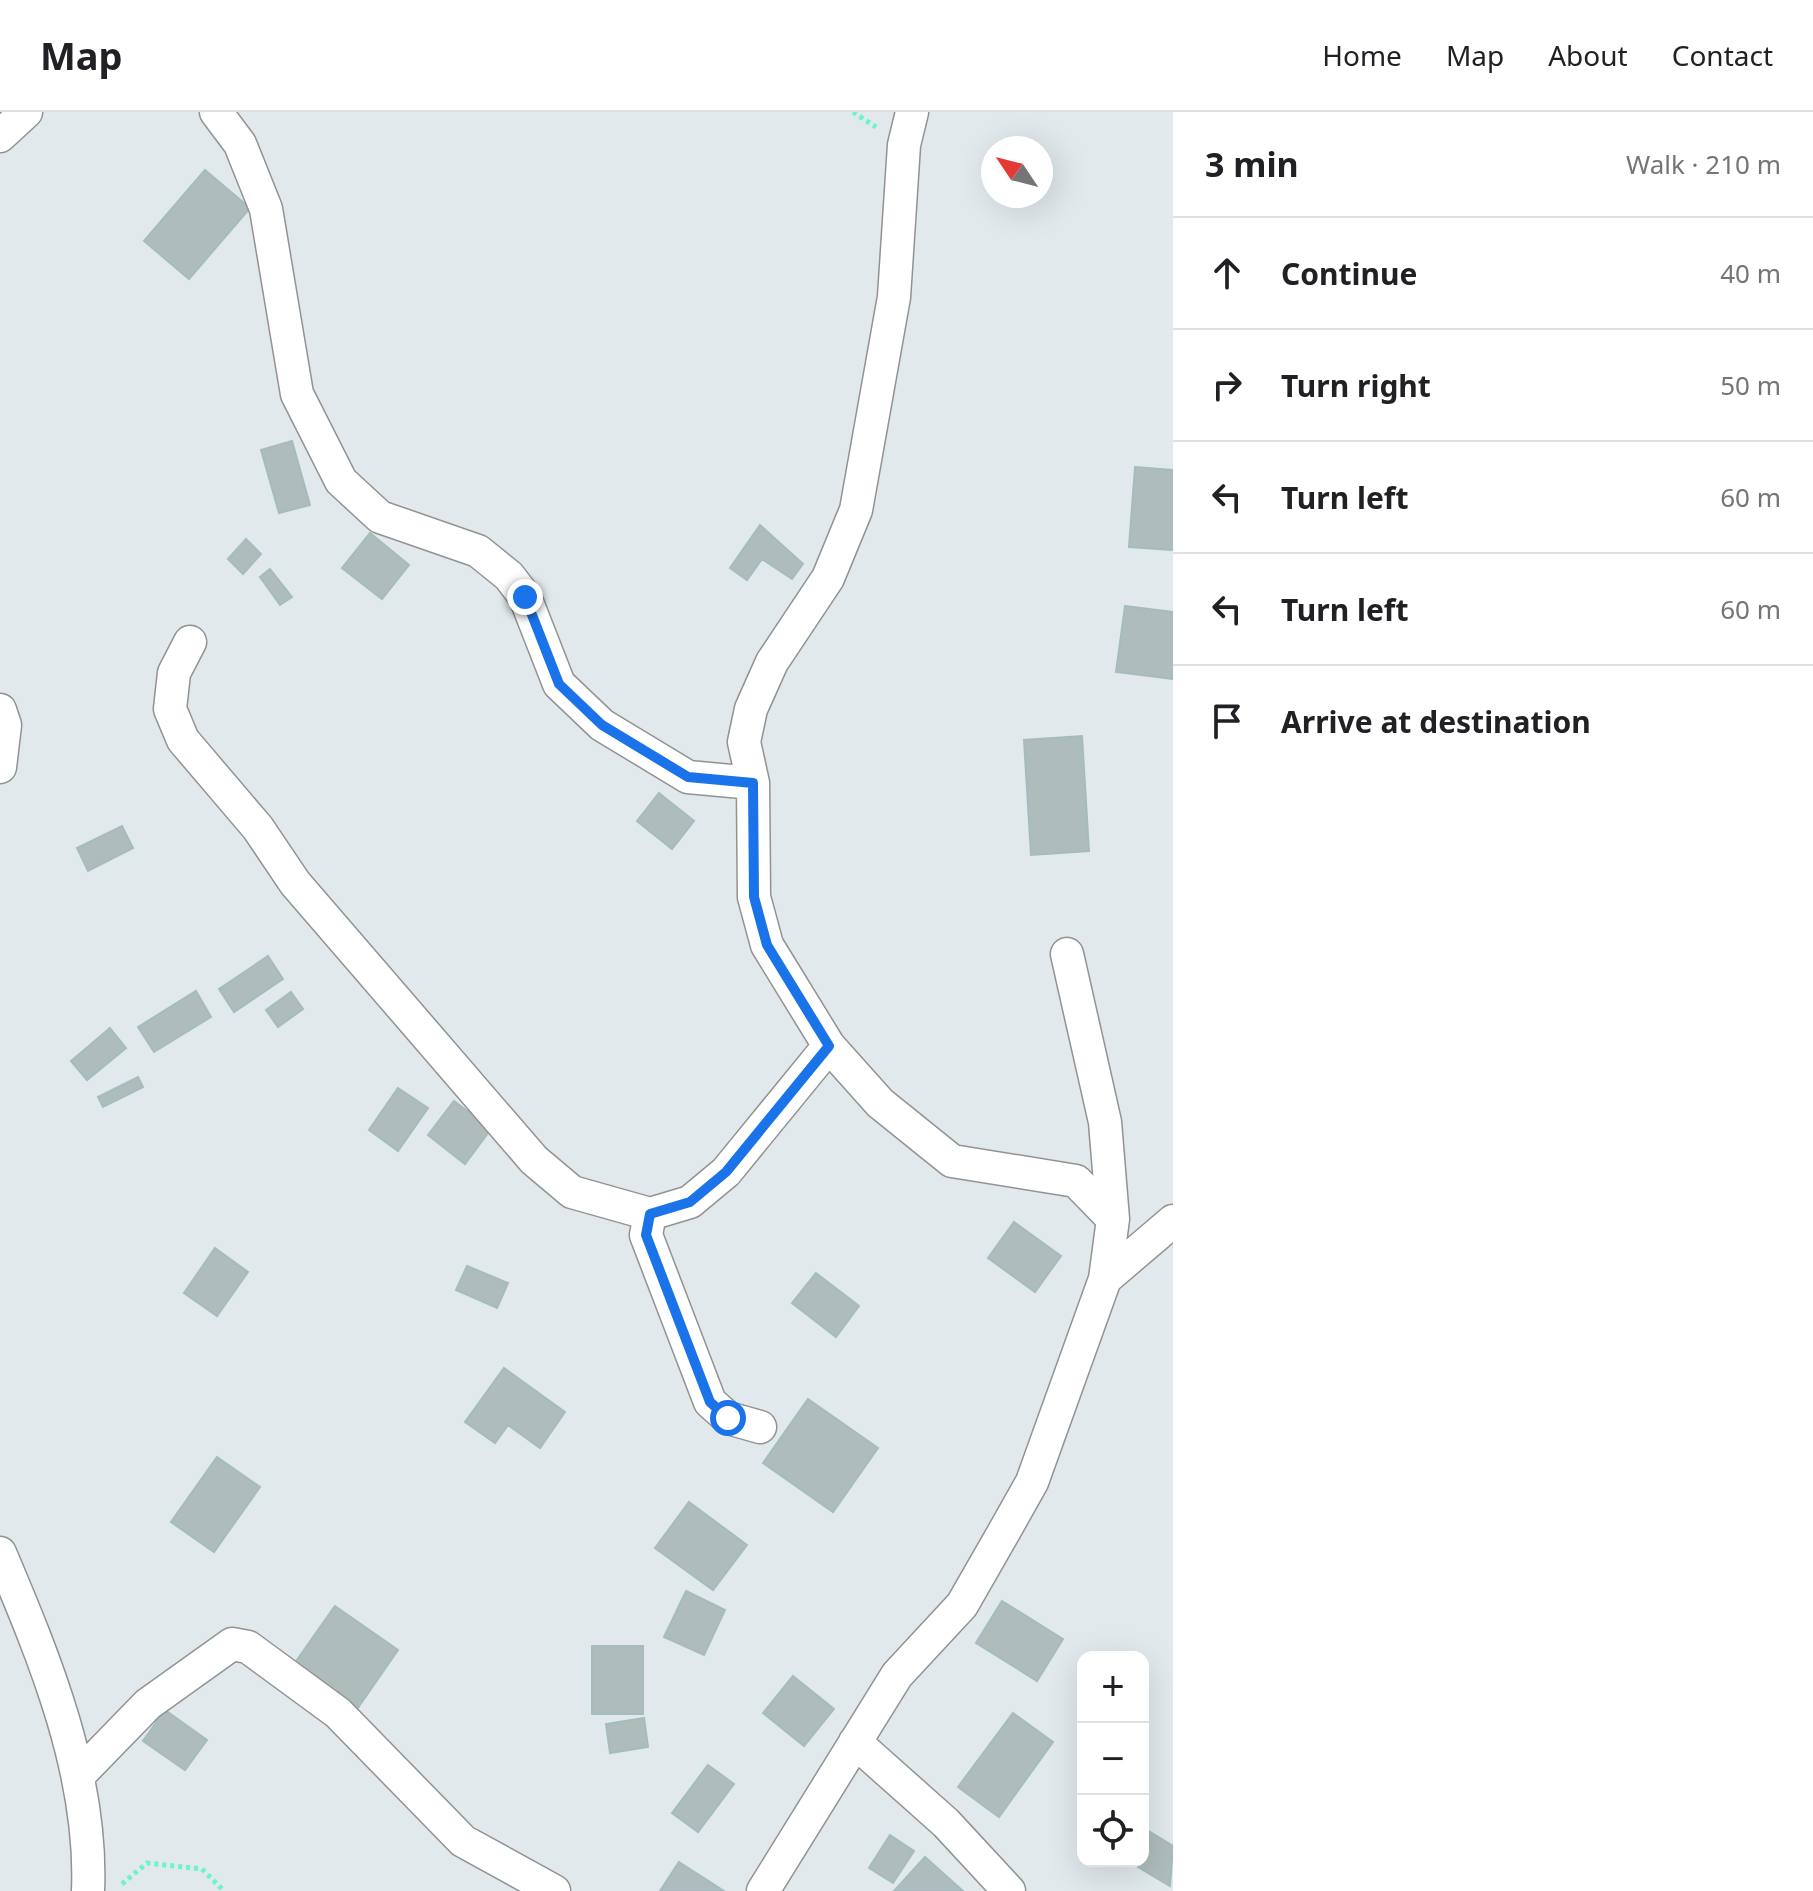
<!DOCTYPE html>
<html lang="en">
<head>
<meta charset="utf-8">
<style>
  :root { --surface:#fff; --page:#f6f6f6; --text:#202124; --muted:#757577; --line:#e0e0e0 }
  body { margin:0; font-family:"Noto Sans",sans-serif; background:var(--page); color:var(--text) }
  .controls { position:absolute; right:24px; bottom:24px; display:grid; overflow:hidden; border-radius:16px; box-shadow:0 8px 32px #0002 }
  .controls button { width:72px; height:72px; display:grid; place-items:center; padding:0; border:0; border-bottom:2px solid var(--line); background:var(--surface); color:var(--text); font:40px sans-serif }
  .compass { position:absolute; left:981px; top:24px; width:72px; height:72px; border-radius:50%; background:var(--surface); box-shadow:0 8px 32px #0002; rotate:305deg }
  .stop { position:absolute; width:24px; height:24px; margin:-18px; border:6px solid #1a73e8; border-radius:50%; background:#fff }
  .stop.end { background:#1a73e8; border-color:#fff; box-shadow:0 2px 8px #0008 }
  .list { margin:0; padding:0; list-style:none }
  h2 { display:flex; justify-content:space-between; align-items:center; height:104px; margin:0; padding:0 32px; font-size:34px }
  h2 small { font-size:26px; font-weight:400; color:var(--muted) }
  .list li { display:grid; grid-template-columns:52px 1fr auto; gap:24px; align-items:center; box-sizing:border-box; height:112px; padding:0 32px; border-top:2px solid var(--line) }
  .list b { display:block; font-size:30px; white-space:nowrap }
  .list em { font-size:26px; font-style:normal; color:var(--muted) }
  .icon { flex:none; width:44px; height:44px; fill:none; stroke:currentColor; stroke-width:2; stroke-linecap:round; stroke-linejoin:round }
  .map { position:relative; flex:none; width:1173px; height:1779px; overflow:hidden }
  header { display:flex; align-items:center; gap:48px; box-sizing:border-box; height:112px; padding:0 40px; background:var(--surface); border-bottom:2px solid var(--line) }
  header strong { font-size:38px }
  nav { display:flex; gap:44px; margin-inline-start:auto; font-size:28px }
  main { display:flex }
  aside { flex:1; background:var(--surface) }
  .map>svg:first-child { display:block }
</style>
</head>
<body>
<header>
<strong>Map</strong>
<nav><a>Home</a><a>Map</a><a>About</a><a>Contact</a></nav>
</header>
<main>
<div class="map">
<svg width="1173" height="1779" viewBox="0 0 1173 1779">
  <rect width="100%" height="100%" fill="#e1e9ec"/>
  <!-- building -->
  <path fill="#aebcbc" stroke="#a4bcbd" stroke-width="2" d="M205,58L250,96L189,167L144,129Z
    M292,329L310,393L279,401L261,338Z
    M1135,355L1173,358V438L1129,435Z
    M760,413L803,452L792,467L762,447L747,468L730,456Z
    M370,421L409,453L382,487L342,456Z
    M246,427L261,442L243,462L228,447Z
    M270,457L292,485L280,493L260,465Z
    M1125,494L1173,500V567L1116,560Z
    M1082,624L1089,739L1031,743L1024,628Z
    M659,681L694,709L672,737L637,709Z
    M122,714L133,736L88,759L77,736Z
    M268,844L283,867L234,900L219,877Z
    M196,879L211,905L154,940L138,915Z
    M291,880L303,897L278,915L266,898Z
    M110,916L126,936L87,968L71,949Z
    M138,965L143,975L103,995L98,985Z
    M398,976L428,996L398,1039L369,1018Z
    M454,989L491,1017L465,1052L428,1023Z
    M1014,1110L1061,1144L1035,1180L988,1146Z
    M215,1136L248,1160L217,1204L184,1181Z
    M467,1154L508,1171L497,1196L456,1178Z
    M816,1161L859,1194L836,1225L792,1191Z
    M504,1256L565,1300L540,1336L508,1313L495,1331L465,1310Z
    M808,1287L878,1336L833,1400L763,1351Z
    M217,1345L260,1375L214,1440L171,1410Z
    M689,1390L747,1433L713,1478L655,1436Z
    M686,1479L725,1498L704,1543L664,1525Z
    M1002,1489L1063,1527L1037,1569L976,1531Z
    M335,1494L398,1538L355,1600L292,1555Z
    M592,1534H643V1602H592Z
    M793,1564L834,1597L804,1634L763,1601Z
    M165,1598L207,1628L185,1658L143,1629Z
    M1013,1601L1053,1630L999,1705L958,1675Z
    M644,1606L648,1635L610,1641L606,1612Z
    M708,1653L734,1672L698,1720L672,1701Z
    M1147,1718L1173,1734L1170,1774L1128,1749H1143V1725Z
    M890,1723L914,1739L893,1771L869,1756Z
    M925,1745L963,1779H894Z
    M679,1750L724,1779H660Z"/>
  <g fill="none" stroke-linecap="round" stroke-linejoin="round">
    <defs>
      <path id="minor" d="M216,0L240,32L266,97L297,282L341,369L380,405L478,439L509,464L525,485L559,572L602,613L688,665L753,671
        M912,0L904,33L894,185L856,398L828,466L772,550L751,597L744,630L753,671L754,785L767,833L829,934L880,991L952,1049L1076,1069L1113,1107
        M0,24L26,0
        M190,530L174,561L170,597L183,628L258,716L295,771L534,1048L572,1080L650,1102L690,1090L726,1060L829,934
        M0,598L5,613L0,655
        M1067,842L1105,1010L1113,1107L1105,1167
        M650,1102L646,1123L710,1290L728,1306L760,1315
        M0,1441C45,1547 93,1663 88,1779
        M855,1630L946,1711L1009,1779
        M78,1664L148,1592L232,1532L248,1535L338,1601L463,1729L554,1779
        M763,1779L897,1563L962,1493L1005,1418L1032,1370L1105,1167L1173,1109"/>
    </defs>
    <!-- minor casing -->
    <use href="#minor" stroke="#929292" stroke-width="35"/>
    <!-- path -->
    <path stroke="#6bf3cc" stroke-width="5" stroke-dasharray="4 4" stroke-linecap="butt" d="M853,0L876,15
      M122,1772L147,1751L202,1757L224,1779"/>
    <!-- minor -->
    <use href="#minor" stroke="#fff" stroke-width="32"/>
  </g>
  <g fill="none" stroke-linecap="round" stroke-linejoin="round">
    <!-- route -->
    <path stroke="#1a73e8" stroke-width="10" d="M525,485L559,572L602,613L688,665L753,671L754,785L767,833L829,934L726,1060L690,1090L650,1102L646,1123L710,1290L728,1306"/>
  </g>
</svg>
<div class="controls">
<button>+</button>
<button>−</button>
<button><svg class="icon" aria-label="locate" viewBox="0 0 24 24"><circle cx="12" cy="12" r="6"/><path d="M12 2v4M12 18v4M2 12h4M18 12h4"/></svg></button>
</div>
<svg class="compass" viewBox="-18 -18 36 36"><path d="M0-13l5 13h-10z" fill="#e53935"/><path d="M0 13l5-13h-10z" fill="#757577"/></svg>
<div class="stop" style="left:728px;top:1306px"></div>
<div class="stop end" style="left:525px;top:485px"></div>
</div>
<aside>
<h2>3 min<small>Walk · 210 m</small></h2>
<ul class="list">
<li><svg class="icon" aria-label="ahead" viewBox="0 0 24 24"><path d="M12 20V5M6 11l6-6 6 6"/></svg><div><b>Continue</b></div><em>40 m</em></li>
<li><svg class="icon" aria-label="right" viewBox="0 0 24 24"><path d="M7 20v-9h11M14 6l5 5-5 5"/></svg><div><b>Turn right</b></div><em>50 m</em></li>
<li><svg class="icon" aria-label="left" viewBox="0 0 24 24"><path d="M17 20v-9H6M10 6l-5 5 5 5"/></svg><div><b>Turn left</b></div><em>60 m</em></li>
<li><svg class="icon" aria-label="left" viewBox="0 0 24 24"><path d="M17 20v-9H6M10 6l-5 5 5 5"/></svg><div><b>Turn left</b></div><em>60 m</em></li>
<li><svg class="icon" aria-label="arrive" viewBox="0 0 24 24"><path d="M6 21V4h12l-3 4 3 4H6"/></svg><div><b>Arrive at destination</b></div></li>
</ul>
</aside>
</main>
</body>
</html>
